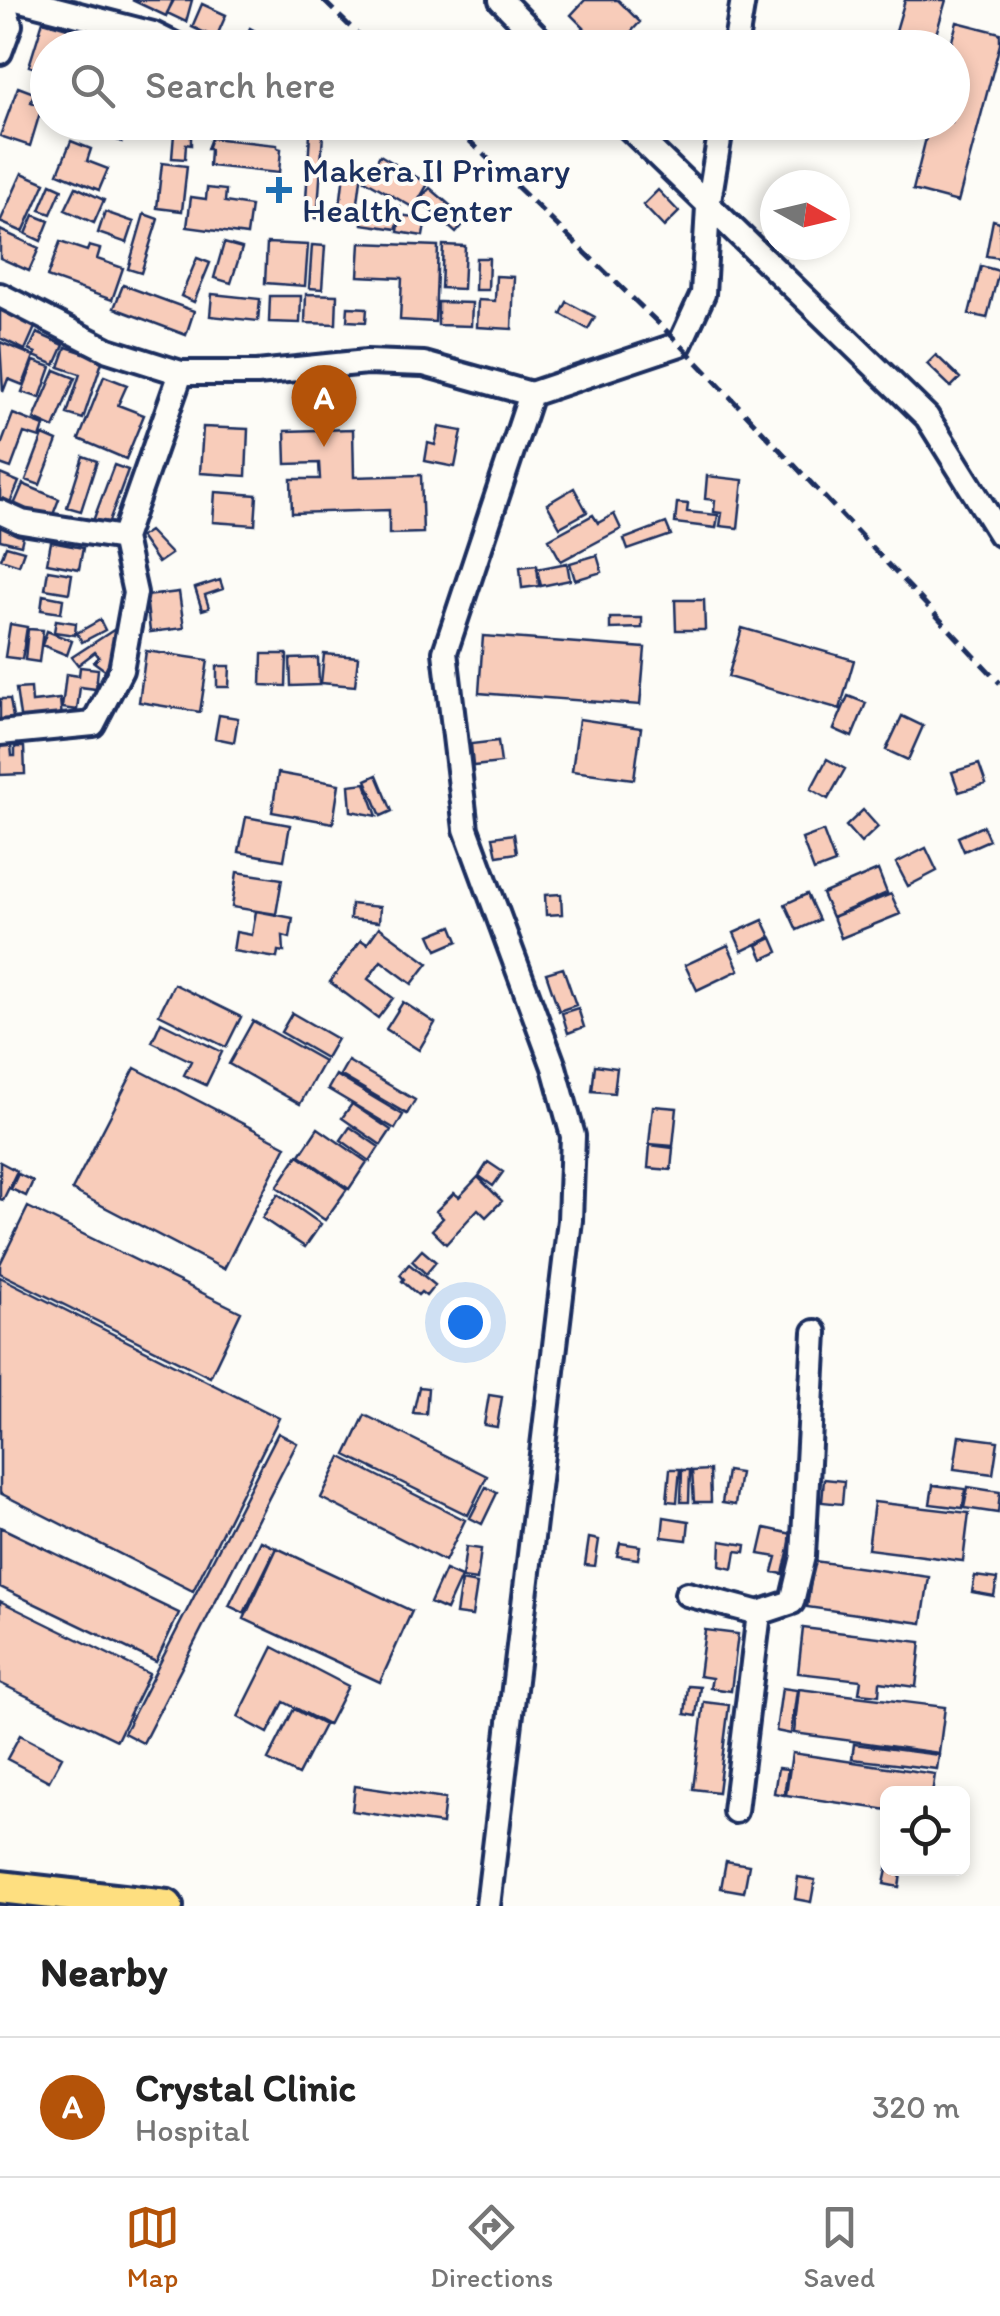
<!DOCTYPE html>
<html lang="en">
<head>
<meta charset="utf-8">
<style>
  :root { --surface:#fff; --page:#f6f6f6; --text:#222; --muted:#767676; --line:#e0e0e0; --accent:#b45309 }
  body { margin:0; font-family:Itim,sans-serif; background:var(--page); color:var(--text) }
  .controls { position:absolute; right:30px; bottom:30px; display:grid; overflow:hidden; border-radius:15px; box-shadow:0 5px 15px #0003 }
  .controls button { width:90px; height:90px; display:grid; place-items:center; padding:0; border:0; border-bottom:2px solid var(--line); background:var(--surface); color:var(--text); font:50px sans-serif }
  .compass { position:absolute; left:760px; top:170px; width:90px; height:90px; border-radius:50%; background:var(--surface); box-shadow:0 5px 15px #0003; rotate:98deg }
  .you { position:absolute; left:465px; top:1322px; width:35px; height:35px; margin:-25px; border:8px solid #fff; border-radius:50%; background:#1a73e8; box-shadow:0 0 0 15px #1a73e833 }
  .badge { display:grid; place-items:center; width:65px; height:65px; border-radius:50%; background:var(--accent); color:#fff; font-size:32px; font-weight:700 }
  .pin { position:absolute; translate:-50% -82px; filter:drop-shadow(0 2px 5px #0008) }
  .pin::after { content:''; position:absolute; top:52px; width:35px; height:30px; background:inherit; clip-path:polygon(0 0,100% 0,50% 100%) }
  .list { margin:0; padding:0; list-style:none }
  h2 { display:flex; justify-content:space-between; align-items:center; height:130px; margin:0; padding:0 40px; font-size:42px }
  h2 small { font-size:32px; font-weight:400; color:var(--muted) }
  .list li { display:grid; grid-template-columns:65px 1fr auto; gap:30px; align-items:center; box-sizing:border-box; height:140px; padding:0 40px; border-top:2px solid var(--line) }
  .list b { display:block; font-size:38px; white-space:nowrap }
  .list p { margin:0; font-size:32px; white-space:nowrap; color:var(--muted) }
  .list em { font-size:32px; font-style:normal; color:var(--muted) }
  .icon { flex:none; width:55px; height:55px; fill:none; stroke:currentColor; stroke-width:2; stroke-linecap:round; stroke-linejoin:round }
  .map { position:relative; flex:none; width:1000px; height:1906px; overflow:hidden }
  .search { position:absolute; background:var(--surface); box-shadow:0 5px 15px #0003; left:30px; right:30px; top:30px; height:110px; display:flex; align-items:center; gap:25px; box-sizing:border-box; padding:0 35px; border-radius:55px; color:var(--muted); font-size:38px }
  .sheet { height:270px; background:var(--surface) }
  nav { display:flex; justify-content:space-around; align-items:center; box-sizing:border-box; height:140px; border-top:2px solid var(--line); background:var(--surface); font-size:28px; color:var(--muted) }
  nav a { display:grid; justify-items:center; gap:5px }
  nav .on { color:var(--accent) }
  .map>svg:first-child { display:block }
</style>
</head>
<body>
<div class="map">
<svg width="1000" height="1906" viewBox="0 0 1000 1906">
  <rect width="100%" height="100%" fill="#fdfcf7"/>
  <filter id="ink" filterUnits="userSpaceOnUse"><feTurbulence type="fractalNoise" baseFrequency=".01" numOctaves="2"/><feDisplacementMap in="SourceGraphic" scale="20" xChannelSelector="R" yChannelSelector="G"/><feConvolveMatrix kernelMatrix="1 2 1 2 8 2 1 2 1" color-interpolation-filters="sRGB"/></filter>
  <g filter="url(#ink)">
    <!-- building -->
    <path fill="#f8ccba" stroke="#1b2f5e" stroke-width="2.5" d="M132,0H173L166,16Z
      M174,0H192L186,22L167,13Z
      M585,0H618L640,22L616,48H604L571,15Z
      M905,0H946L932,48H891Z
      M202,4L226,15L216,38L192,27Z
      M43,21L71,29L65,48H48V72L29,66Z
      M75,22L102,30L97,48H68Z
      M957,22L1000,33V44L958,202L913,190L930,122H952L950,48Z
      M250,28L287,48H240Z
      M104,35L142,48H100Z
      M18,87L34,93L31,102L42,106L30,146L0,136Z
      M69,122H129L122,142Z
      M175,122H191V145L186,144L185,159L172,158Z
      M653,122H681L682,123L671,141L650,128Z
      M310,133L323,134L318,210H325L324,219L305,217Z
      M211,138L277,145V148L281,149L279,173L209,166L210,149H207Z
      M71,141L91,149L87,161L108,169L99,190L58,173Z
      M380,155L428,184L414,208L365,180Z
      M162,163L187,166L182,211L157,208Z
      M345,165L362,171L356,218L339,215Z
      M22,173L45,183L23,232L0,222Z
      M51,184L62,189L51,214L40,210Z
      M76,187L104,200L94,223L65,210Z
      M207,188L226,190L225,202L251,206L247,235L187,227L191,197L206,199Z
      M430,188L467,220L456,233L419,200Z
      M658,190L679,212L664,227L643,205Z
      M365,202L400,207L397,229L362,224Z
      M105,212L134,222L127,243L98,233Z
      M144,214L158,219L141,273L128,269Z
      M34,215L49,221L41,241L26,234Z
      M400,215L426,219L423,236L398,232Z
      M993,220L1000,222V258L986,256Z
      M0,230L39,248L29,271L0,258Z
      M60,242L87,251L89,246L100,249L97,259L123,268L112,300L47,277Z
      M224,243L242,248L231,283L214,278Z
      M267,243L308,245L305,286L265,283Z
      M360,243L438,246L435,322L400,320L402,278L358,276Z
      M312,245L325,246L322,289L309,288Z
      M443,245L465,246L463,289L441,288Z
      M197,258L210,263L194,302L181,296Z
      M476,258H489L488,290H475Z
      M981,266L999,271L987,318L969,314Z
      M496,276L514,277L512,329L477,327L478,300L495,301Z
      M123,285L194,311L186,335L114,308Z
      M212,294L260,299L258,321L210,316Z
      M306,294L337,295L336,324L305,323Z
      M270,296H301L300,323L269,322Z
      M438,302L472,303L471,326L438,325Z
      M567,302L595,317L588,329L561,314Z
      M348,307L367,308L366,322L347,321Z
      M0,308L36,325L25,350L0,338Z
      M37,333L64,345L55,365L34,356L36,353L29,350Z
      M0,342L34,356L23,385L8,379L3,392Z
      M66,347L103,359L83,419L67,414L80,374L59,367Z
      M936,355L960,378L951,387L927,364Z
      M34,361L51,367L40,398L22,392Z
      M55,370L75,378L54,428L34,419Z
      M104,376L127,385L118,405L144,415L126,459L79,439Z
      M13,414L44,426L40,438L24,433L11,468L0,464V448Z
      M203,427L248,429L246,476L200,473Z
      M439,427L462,431L455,467L425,461L428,443L435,445Z
      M353,429L354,477L421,475L423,533L389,534V510L292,513L291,479H320L319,463L286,464L285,431Z
      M43,435L57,441L40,485L26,480Z
      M83,456L97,461L81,511L67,507Z
      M114,465L128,470L107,527L93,521Z
      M0,474L19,482L10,503L0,499Z
      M707,476L743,480L738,528L720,526L722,513L714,512L715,500L705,499Z
      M23,484L59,499L51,520L14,505Z
      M574,488L587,512L560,527L547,504Z
      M215,492L257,495L255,525L213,522Z
      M677,503L688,504L687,512L718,515L716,528L675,523Z
      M614,514L621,529L561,561L549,539L593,515L598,523Z
      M666,523L671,535L628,550L624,539Z
      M0,527L24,532L21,545L0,540Z
      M149,531L171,554L158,563L140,537Z
      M51,542L83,548L79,569L47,563Z
      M6,546L24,551L19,565L1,559Z
      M597,555L602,572L575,580L570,563Z
      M567,563L570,580L541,586L537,569Z
      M537,565L539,586L522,588L520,567Z
      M48,570L72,574L69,593L45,589Z
      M220,580L223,589L205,595L209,608L202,610L195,588Z
      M179,592L184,628L150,632L146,596Z
      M43,595L63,599L61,613L41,610Z
      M675,600H704L705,630H676Z
      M610,618H642V628L610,629Z
      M56,620L76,623L75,635L54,632Z
      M100,620L105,630L82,642L77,633Z
      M10,624L27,627L22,659L5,657Z
      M742,628L854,660L840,709L728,677Z
      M28,629L43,630L39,662L25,660Z
      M115,629L120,640L105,670L94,662L99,657L95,652L78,665L72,657Z
      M47,631L72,641L67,655L42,645Z
      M483,636L645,648L640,705L479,693Z
      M146,651L208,660L200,712L139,702Z
      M262,654H287L286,686L261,685Z
      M324,654L358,657L355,686L321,683Z
      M318,658L319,685L291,686L290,659Z
      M217,666H230L229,687H217Z
      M80,667L98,669L96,689L80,687L77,710L62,708L66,674L79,676Z
      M31,688L32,702L60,699L62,718L21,723L16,689Z
      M848,696L866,703L852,737L834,729Z
      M0,699H10L14,724H0Z
      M219,715L238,718L234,742L215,738Z
      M902,716L923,726L908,760L886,750Z
      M579,719L641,728L634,779L572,771Z
      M498,741L501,763L473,766L471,744Z
      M11,745L12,756H15V747H24L25,774L0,775V746Z
      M827,759L845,769L828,799L811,789Z
      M979,764L986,784L959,792L952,772Z
      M278,773L339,784L333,823L272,812Z
      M377,775L392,811L381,816L366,780Z
      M365,783L377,816L351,811L349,785Z
      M863,810L878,827L861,843L846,826Z
      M246,817L290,825L284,860L239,852Z
      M983,826L989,840L964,851L958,837Z
      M823,831L835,863L814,871L802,839Z
      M514,834L517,853L497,856L493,837Z
      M926,848L937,871L908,886L896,863Z
      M878,870L887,893L832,917L822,894Z
      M237,872L282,879L276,914L232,907Z
      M561,894L562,914L546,915L545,895Z
      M807,894L819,920L797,930L785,904Z
      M891,894L900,914L841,938L833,917Z
      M351,904L380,907L379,922L350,919Z
      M256,911L293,918L290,938L283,936L284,952L278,951L277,958L233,951L236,932L252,935Z
      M763,920L771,937L742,951L734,933Z
      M452,926L458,941L437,950L430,935Z
      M379,927L428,963L412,984L381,961L368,979L393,998L378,1018L330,982L361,940L367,944Z
      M772,938L778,952L763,959L757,945Z
      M728,945L739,970L697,990L685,965Z
      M563,968L576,1005L559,1011L546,973Z
      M174,984L241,1017L226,1047L159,1014Z
      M403,1002L435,1023L419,1050L386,1029Z
      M578,1008L584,1027L568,1033L562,1013Z
      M292,1013L337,1039L326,1058L281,1032Z
      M253,1021L324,1061L300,1104L229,1064Z
      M161,1022L222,1052L206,1085L184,1075L191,1061L152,1042Z
      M348,1061L415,1100L407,1114L340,1075Z
      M595,1065L617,1068L614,1093L592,1091Z
      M135,1068L286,1146L224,1269L72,1190Z
      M336,1075L403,1115L395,1129L328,1089Z
      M352,1104L391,1130L381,1145L342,1118Z
      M653,1106L677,1108L673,1146L649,1144Z
      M350,1127L379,1147L370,1161L341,1140Z
      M318,1128L367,1162L349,1189L300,1155Z
      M650,1145L673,1148L671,1170L648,1168Z
      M298,1155L347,1189L325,1220L277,1187Z
      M0,1162L17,1171L3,1200L0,1199Z
      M488,1162L503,1172L493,1186L479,1176Z
      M18,1174L33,1181L26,1196L11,1189Z
      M478,1177L502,1201L486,1217L478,1209L446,1244L432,1230L443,1218L436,1211L454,1193L459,1197Z
      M278,1194L321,1224L305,1247L262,1218Z
      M28,1207L241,1312L210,1377L0,1273V1264Z
      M422,1250L436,1262L426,1274L412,1261Z
      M409,1264L435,1285L426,1296L421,1292L418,1295L402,1281L404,1279L400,1275Z
      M0,1277L279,1418L193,1591L0,1493Z
      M419,1387L428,1388L426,1414L413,1413Z
      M489,1395L502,1397L497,1427L484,1425Z
      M365,1415L487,1476L468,1515L346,1455Z
      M278,1433L297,1443L143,1743L124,1733Z
      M959,1436L998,1441L993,1474L954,1469Z
      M341,1457L465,1520L445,1561L321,1498Z
      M670,1469H680L677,1502L667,1501Z
      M682,1470H690L689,1502H681Z
      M710,1470L711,1502H694L692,1471Z
      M727,1471L740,1473L735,1505L722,1503Z
      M824,1479L844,1481L842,1504L822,1502Z
      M933,1485L965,1489L963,1508L930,1504Z
      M486,1487L497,1493L482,1524L470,1518Z
      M968,1487L1000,1492L998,1513L964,1508Z
      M874,1502L969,1513L963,1561L868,1549Z
      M664,1517L689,1521L687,1540L662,1537Z
      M0,1527L179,1613L156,1662L0,1587Z
      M765,1528L792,1534L783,1574L773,1572L777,1557L759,1554Z
      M589,1538L599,1540L595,1566L585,1565Z
      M261,1541L276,1548L244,1613L229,1606Z
      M721,1541L746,1545L745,1552L736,1551L733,1569L720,1566Z
      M620,1543L640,1546L638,1559L617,1556Z
      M466,1547L481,1549L477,1580L462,1578Z
      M277,1548L412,1611L380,1682L244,1619Z
      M814,1561L929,1577L922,1623L807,1607Z
      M445,1570L461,1577L446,1610L430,1603Z
      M975,1576L997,1579L994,1596L972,1592Z
      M461,1581L477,1584L472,1616L456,1614Z
      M0,1601L149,1674L117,1740L0,1683Z
      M803,1628L921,1642L916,1687L880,1682L879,1695L859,1693L861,1680L798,1673Z
      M705,1630L738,1634L731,1691L710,1688L712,1678L699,1676Z
      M273,1647L348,1686L328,1725L284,1702L268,1733L238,1717Z
      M688,1686L700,1687L696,1716L685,1714Z
      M782,1688L797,1690L791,1734L776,1731Z
      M799,1689L945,1707L939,1753L794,1733Z
      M704,1702L729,1705L718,1792L693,1789Z
      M294,1709L324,1725L298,1775L268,1760Z
      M20,1735L62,1757L49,1781L7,1759Z
      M854,1744L939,1755L937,1769L852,1759Z
      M792,1753L935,1774L932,1794H888V1810L786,1795Z
      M778,1768L788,1769L784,1795L774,1793Z
      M355,1786L445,1799L442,1824L352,1811Z
      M726,1861L749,1865L744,1892L721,1888Z
      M888,1865V1868H902L899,1887L884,1884Z
      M798,1877L815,1880L811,1902L795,1899Z"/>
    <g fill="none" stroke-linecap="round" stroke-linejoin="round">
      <defs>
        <path id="minor" d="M21,0L153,34L181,48
          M501,0L548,48
          M735,48L743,0
          M0,52L10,25L3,0
          M623,122L927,417L1000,534
          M0,295L108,350L181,373H257L367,362L424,364L531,394L680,344L703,294L708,207L722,122
          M0,512L22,522L123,538L181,373
          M0,733L93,724L121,670L135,593L123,538
          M687,1594L759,1613L792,1602L803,1556L815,1332
          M735,1811L759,1613
          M488,1906L570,1220L573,1136L554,1067L466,829L445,652L531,394"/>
        <path id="major" d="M0,1887L167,1906"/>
      </defs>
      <!-- minor casing -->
      <use href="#minor" stroke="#1b2f5e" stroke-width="30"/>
      <!-- major casing -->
      <use href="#major" stroke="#1b2f5e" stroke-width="38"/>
      <!-- minor -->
      <use href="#minor" stroke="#fdfcf7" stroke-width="22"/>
      <!-- major -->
      <use href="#major" stroke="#fedf80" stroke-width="30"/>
      <!-- rail -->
      <path stroke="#1b2f5e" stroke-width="5" stroke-dasharray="15 8" stroke-linecap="butt" d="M323,0L372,48
        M450,122L680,344L1000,683"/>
    </g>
  </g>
  <!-- markers -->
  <path fill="#1f6fb2" stroke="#fdfcf7" stroke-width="4" d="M274 175h10v10h10v10h-10v10h-10v-10h-10v-10h10z"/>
  <g text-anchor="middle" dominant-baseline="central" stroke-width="8" stroke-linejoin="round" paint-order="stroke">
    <!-- poi labels -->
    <g font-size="35" fill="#1b2f5e" stroke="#fdfcf7" text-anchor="start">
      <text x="302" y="170">Makera II Primary<tspan x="302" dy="40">Health Center</tspan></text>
    </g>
  </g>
</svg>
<div class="controls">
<button><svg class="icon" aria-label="locate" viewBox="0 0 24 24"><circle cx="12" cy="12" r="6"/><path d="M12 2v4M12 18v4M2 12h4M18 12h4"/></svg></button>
</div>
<svg class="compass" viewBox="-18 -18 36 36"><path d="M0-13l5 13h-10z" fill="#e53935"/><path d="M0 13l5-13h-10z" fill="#767676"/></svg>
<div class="you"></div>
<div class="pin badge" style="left:324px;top:447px">A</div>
<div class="search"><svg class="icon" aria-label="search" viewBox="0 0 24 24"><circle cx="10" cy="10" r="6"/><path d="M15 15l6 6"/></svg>Search here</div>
</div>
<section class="sheet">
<h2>Nearby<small></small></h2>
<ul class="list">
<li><span class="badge">A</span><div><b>Crystal Clinic</b><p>Hospital</p></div><em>320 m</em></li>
</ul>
</section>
<nav>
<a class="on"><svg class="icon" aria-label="map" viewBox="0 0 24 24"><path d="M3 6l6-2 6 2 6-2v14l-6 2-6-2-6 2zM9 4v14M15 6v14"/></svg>Map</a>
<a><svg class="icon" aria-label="directions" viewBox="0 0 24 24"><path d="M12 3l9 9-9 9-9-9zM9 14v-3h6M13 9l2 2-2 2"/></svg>Directions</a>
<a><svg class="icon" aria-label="saved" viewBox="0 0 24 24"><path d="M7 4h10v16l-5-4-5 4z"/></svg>Saved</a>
</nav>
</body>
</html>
